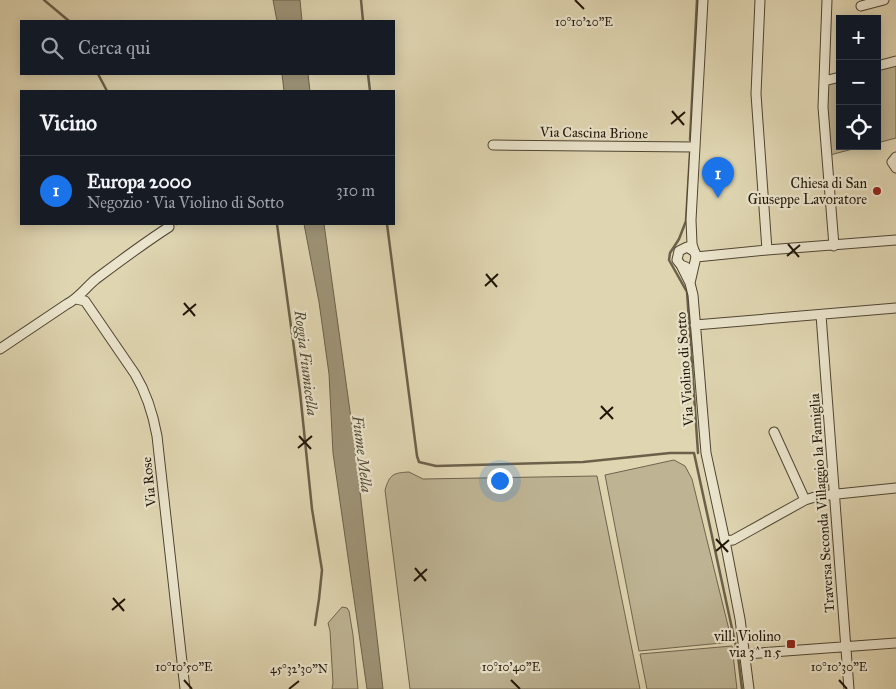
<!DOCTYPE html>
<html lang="it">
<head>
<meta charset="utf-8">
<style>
  :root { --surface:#171b24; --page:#20242c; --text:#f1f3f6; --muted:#9ea1a6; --line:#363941; --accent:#1a73e8 }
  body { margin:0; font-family:"IM FELL Great Primer",serif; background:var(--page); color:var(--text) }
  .controls { position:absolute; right:15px; top:15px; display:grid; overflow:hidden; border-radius:0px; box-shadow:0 2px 12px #0003 }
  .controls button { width:45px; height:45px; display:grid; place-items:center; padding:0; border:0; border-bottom:1px solid var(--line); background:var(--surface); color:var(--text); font:25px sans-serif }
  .you { position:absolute; left:499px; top:480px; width:18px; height:18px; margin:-12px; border:4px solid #fff; border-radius:50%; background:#1a73e8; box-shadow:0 0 0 8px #1a73e833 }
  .badge { display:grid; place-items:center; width:32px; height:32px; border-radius:50%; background:var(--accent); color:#fff; font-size:16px; font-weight:700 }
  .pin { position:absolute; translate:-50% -41px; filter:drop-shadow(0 1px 2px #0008) }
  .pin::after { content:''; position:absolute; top:26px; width:18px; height:15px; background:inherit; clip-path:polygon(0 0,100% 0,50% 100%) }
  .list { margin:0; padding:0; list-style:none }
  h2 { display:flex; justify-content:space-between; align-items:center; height:65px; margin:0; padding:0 20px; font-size:21px }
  h2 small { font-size:16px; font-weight:400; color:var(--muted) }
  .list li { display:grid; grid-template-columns:32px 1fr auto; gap:15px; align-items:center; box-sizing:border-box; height:70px; padding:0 20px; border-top:1px solid var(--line) }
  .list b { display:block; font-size:19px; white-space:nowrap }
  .list p { margin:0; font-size:16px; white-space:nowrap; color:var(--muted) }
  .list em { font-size:16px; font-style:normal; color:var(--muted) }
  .icon { flex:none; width:28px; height:28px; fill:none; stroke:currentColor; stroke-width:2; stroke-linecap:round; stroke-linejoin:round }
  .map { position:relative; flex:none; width:896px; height:689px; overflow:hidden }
  .search { position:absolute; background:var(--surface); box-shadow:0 2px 12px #0003; left:20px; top:20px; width:375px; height:55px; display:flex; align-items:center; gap:12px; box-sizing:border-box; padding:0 18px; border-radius:0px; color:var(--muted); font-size:19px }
  .panel { position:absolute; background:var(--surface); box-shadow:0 2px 12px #0003; left:20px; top:90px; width:375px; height:135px; border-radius:0px }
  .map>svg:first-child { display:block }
</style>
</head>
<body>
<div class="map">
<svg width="896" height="689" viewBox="0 0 896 689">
  <rect width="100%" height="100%" fill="#dfd5b1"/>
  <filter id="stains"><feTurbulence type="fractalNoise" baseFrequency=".004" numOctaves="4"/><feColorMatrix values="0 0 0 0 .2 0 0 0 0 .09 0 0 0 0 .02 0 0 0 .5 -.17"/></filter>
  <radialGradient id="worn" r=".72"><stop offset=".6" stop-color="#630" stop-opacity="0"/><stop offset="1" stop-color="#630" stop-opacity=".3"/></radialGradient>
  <!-- green -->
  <path fill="#beb494" stroke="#6e644e" d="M896,64V138L877,143V69Z
    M840,79V146H864L830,155L826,83Z
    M674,460L685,466L692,479L732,642L639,651L605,475Z
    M409,472L423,479L597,476L640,689H410L385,490C390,474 393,473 409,472Z
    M342,607L347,608L349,611L353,635L358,689H332L333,683L330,631L328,623Z
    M732,646L737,689H647L640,654Z"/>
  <!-- water -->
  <path fill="#9e9478" stroke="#6b614b" d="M273,0H300L302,21H277Z
    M282,74H308L310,91H284Z
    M304,224H324L354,440L383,689H367L333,453L329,374L319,302Z"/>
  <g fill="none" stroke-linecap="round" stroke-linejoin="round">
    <!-- stream -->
    <path stroke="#6b614b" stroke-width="2.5" d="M44,0L69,21
      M361,0L363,21
      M98,74L107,91
      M368,74L370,91
      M690,140L697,0
      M690,153L686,221L679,239L670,253L669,260L687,292L698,453
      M176,224H177
      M277,224L300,392L312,509L322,570L319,599L315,625
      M387,224L417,456L419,462L436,466L583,462L670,453H694L738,656L742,689"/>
    <defs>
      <path id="minor" d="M760,0L756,94L767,250
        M827,0L823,107L834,246
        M861,6L884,0
        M877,66L896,61
        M824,79L828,80L840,77
        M493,145L694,147
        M896,157L892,162L896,168
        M696,257L767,250L896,240
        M681,265L690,283L693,295L706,453L725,541L740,619L749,689
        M686,267L681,265L677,260L679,251L687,247L695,252
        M690,283L696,257L692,244L691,220L703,0
        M76,299L85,301L135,374C147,394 153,414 157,436L185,689
        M821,315L849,689
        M695,325L896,308
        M0,349L67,304C79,298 86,287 96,279C120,261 144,243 169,227
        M774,432L805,500
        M725,541L733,540L805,500L818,496L896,488
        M746,654L896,643"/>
    </defs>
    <!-- minor casing -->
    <use href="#minor" stroke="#4f4532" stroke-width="11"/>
    <!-- minor -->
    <use href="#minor" stroke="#eae4cc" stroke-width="9"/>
  </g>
  <!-- ticks -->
  <path fill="none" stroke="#1f1508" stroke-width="2" d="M575,0L584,9M672,111L684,125M671,124L685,112M788,244L799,257M787,256L800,245M486,274L497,287M485,286L498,274M184,303L195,316M183,315L196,304M601,406L613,419M600,419L613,407M299,436L311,449M298,448L312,436M716,539L728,552M716,551L729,540M415,568L426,581M414,581L427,569M113,598L124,611M112,610L125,599M184,680L192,689M511,680L520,689M839,680L847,689M289,689L299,681"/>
  <!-- markers -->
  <g fill="#8f2418" stroke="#eae4cc" stroke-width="2">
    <circle cx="877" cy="191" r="5"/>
    <rect x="786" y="639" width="10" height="10" rx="2.5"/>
  </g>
  <g text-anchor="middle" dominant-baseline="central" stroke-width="4.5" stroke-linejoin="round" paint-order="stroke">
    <!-- street labels -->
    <g font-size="14" fill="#1f1508" stroke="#eae4cc">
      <text transform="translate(594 133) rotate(1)">Via Cascina Brione</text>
      <text transform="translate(685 369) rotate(-94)">Via Violino di Sotto</text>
      <text transform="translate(149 482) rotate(-96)">Via Rose</text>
      <text transform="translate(822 503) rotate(-94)">Traversa Seconda Villaggio la Famiglia</text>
    </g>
    <!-- poi labels -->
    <g font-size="14" fill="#1f1508" stroke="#eae4cc" text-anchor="end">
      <text x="867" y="183">Chiesa di San<tspan x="867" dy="16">Giuseppe Lavoratore</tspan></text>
      <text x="781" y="636">vill. Violino<tspan x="781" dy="16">via 3^ n 5</tspan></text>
    </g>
    <!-- water labels -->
    <g font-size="15" font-style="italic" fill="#524835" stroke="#eae4cc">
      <text transform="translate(306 363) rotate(83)">Roggia Fiumicella</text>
      <text transform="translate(362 454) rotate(83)">Fiume Mella</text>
    </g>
  </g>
  <g font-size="12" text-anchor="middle" fill="#1f1508" stroke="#eae4cc" stroke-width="4.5" stroke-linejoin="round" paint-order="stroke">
    <text x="584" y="26">10°10'20"E</text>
    <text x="184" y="671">10°10'50"E</text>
    <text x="511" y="671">10°10'40"E</text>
    <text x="839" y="671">10°10'30"E</text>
    <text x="299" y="673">45°32'30"N</text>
  </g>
  <rect width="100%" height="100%" filter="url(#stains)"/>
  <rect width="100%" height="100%" fill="url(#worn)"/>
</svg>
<div class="controls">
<button>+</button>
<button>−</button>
<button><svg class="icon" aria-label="locate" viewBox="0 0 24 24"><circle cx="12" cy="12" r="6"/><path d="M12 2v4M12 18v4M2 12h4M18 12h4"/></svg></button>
</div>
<div class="you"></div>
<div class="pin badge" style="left:718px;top:198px">1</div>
<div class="search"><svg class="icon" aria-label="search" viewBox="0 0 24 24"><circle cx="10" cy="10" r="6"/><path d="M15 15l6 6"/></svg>Cerca qui</div>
<section class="panel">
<h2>Vicino<small></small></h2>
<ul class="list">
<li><span class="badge">1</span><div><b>Europa 2000</b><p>Negozio · Via Violino di Sotto</p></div><em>310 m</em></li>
</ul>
</section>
</div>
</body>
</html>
